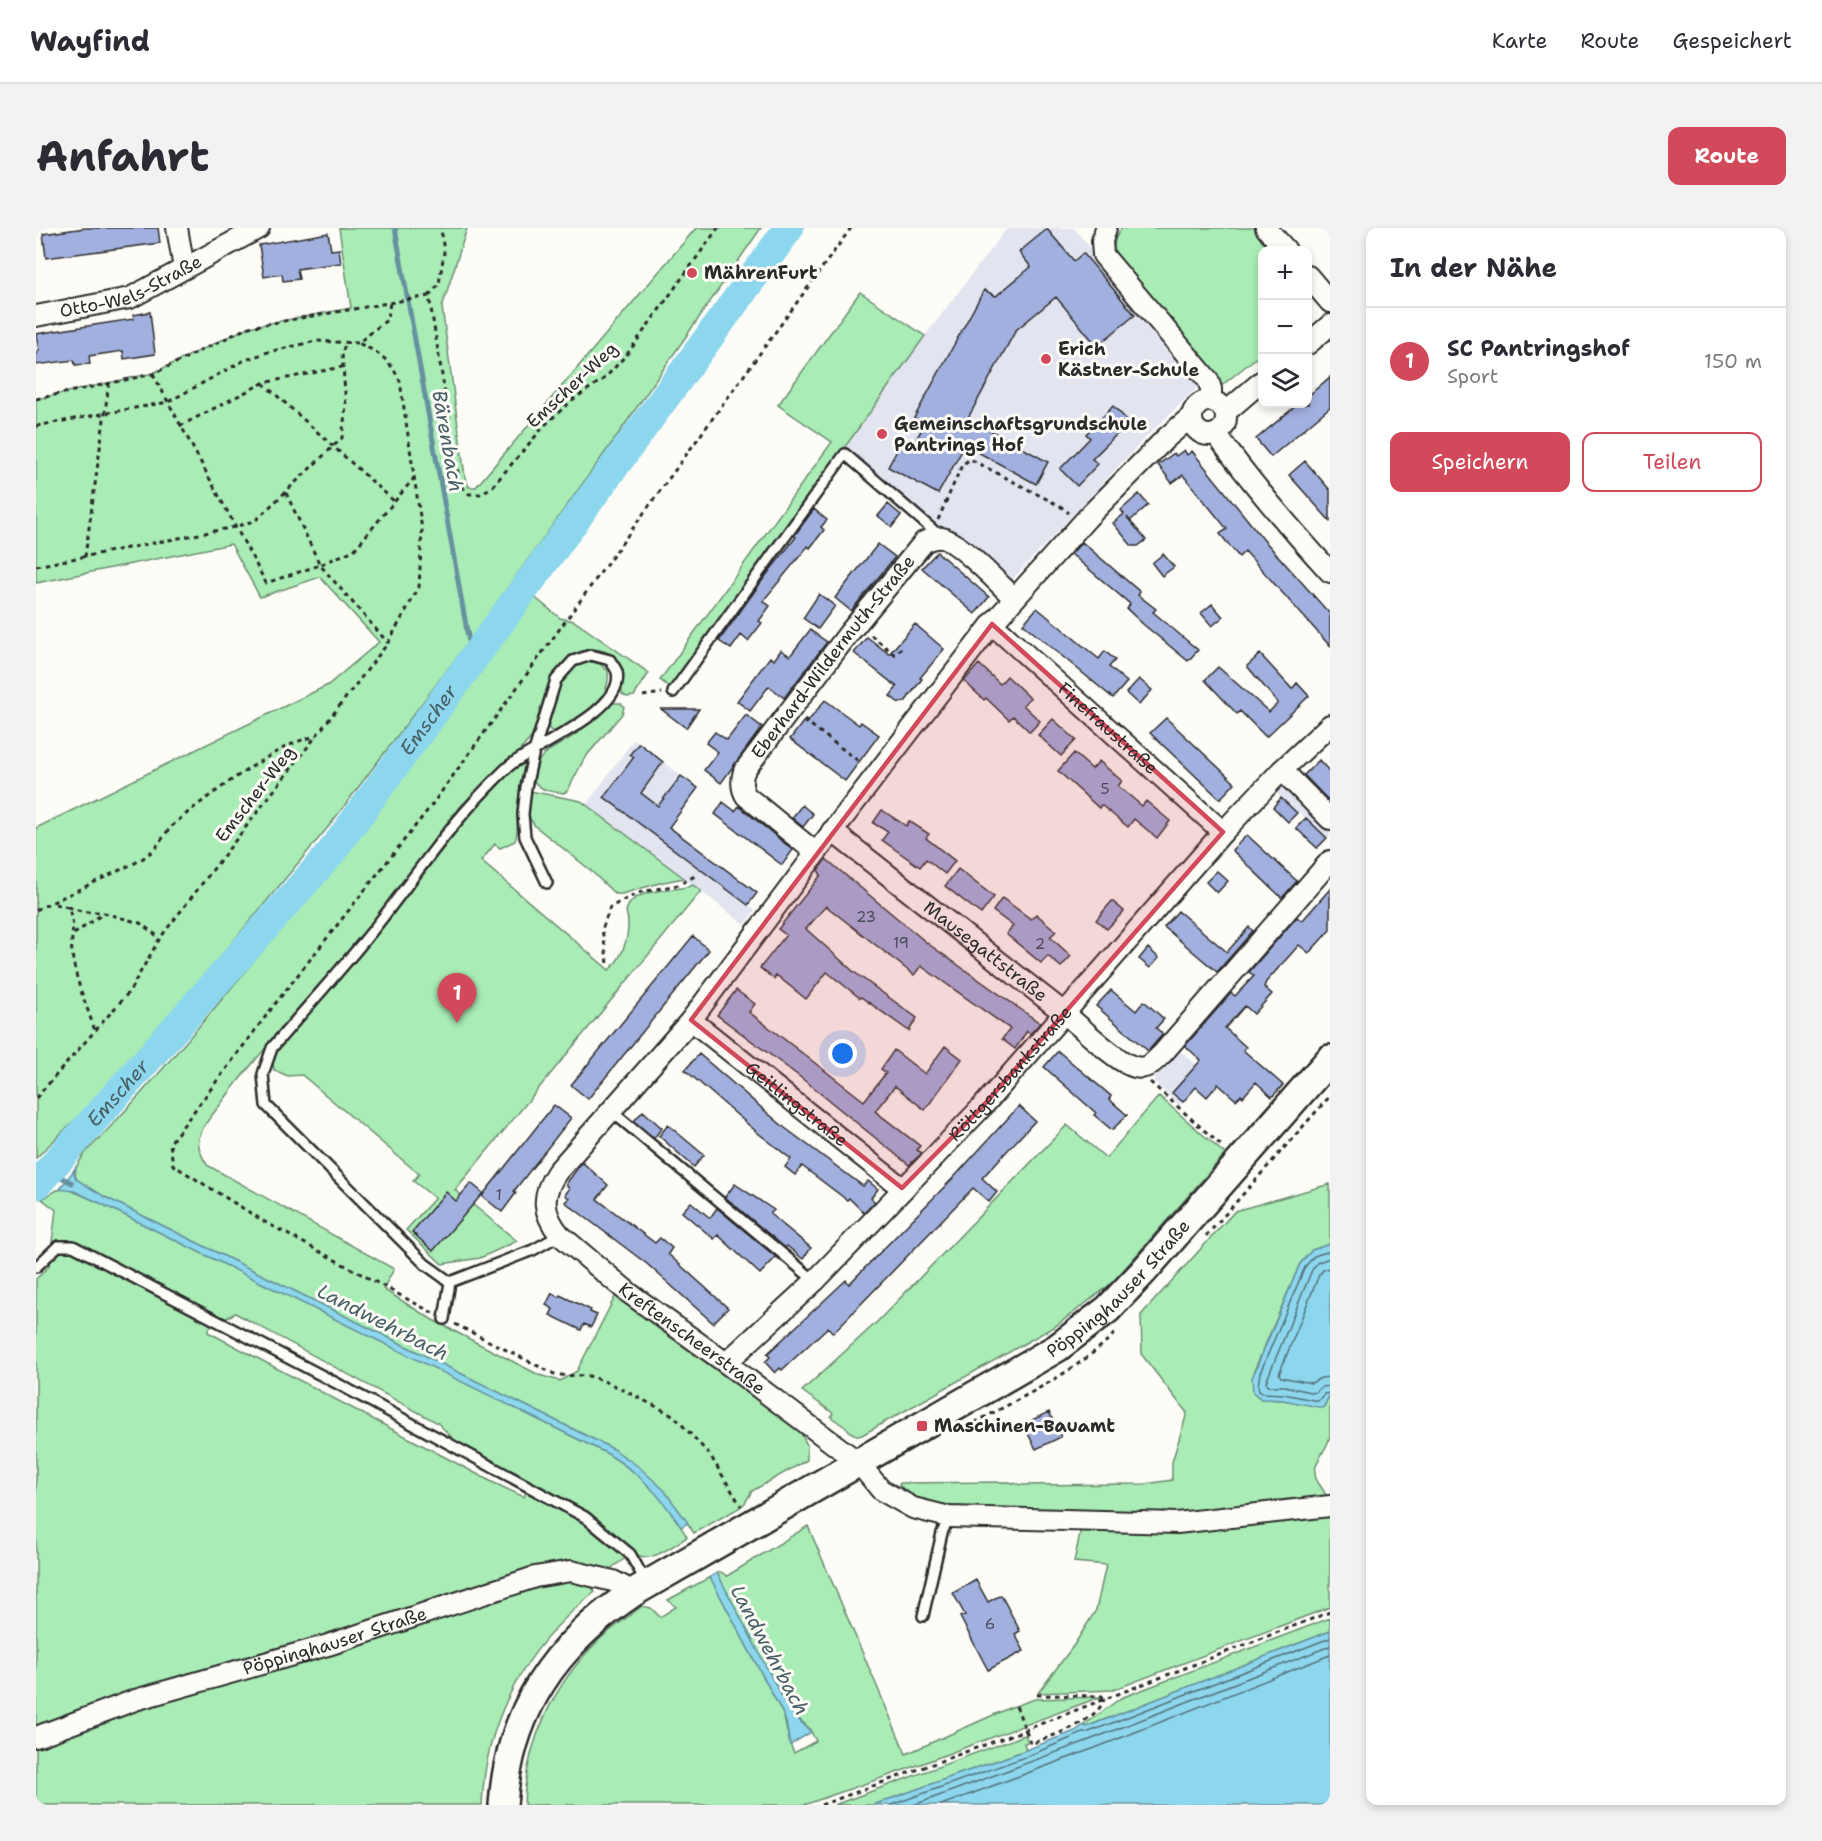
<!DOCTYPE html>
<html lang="de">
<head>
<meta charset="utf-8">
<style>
  :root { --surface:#fff; --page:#f2f2f3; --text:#2b2b33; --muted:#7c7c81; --line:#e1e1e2; --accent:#d1495b }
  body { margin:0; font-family:"Shantell Sans",sans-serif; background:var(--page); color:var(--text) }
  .controls { position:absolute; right:18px; top:18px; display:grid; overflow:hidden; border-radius:12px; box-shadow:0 3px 9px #0003 }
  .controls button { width:54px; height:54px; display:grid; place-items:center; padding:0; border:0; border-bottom:2px solid var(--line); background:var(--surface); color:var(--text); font:30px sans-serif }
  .you { position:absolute; left:807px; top:826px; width:21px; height:21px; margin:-15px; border:4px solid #fff; border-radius:50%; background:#1a73e8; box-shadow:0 0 0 9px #1a73e833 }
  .badge { display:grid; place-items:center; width:39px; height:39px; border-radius:50%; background:var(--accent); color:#fff; font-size:20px; font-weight:700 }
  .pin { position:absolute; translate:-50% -50px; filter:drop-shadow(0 2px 3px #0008) }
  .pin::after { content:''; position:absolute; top:32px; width:21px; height:18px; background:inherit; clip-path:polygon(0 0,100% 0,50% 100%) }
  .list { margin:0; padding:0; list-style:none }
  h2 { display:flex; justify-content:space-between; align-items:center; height:78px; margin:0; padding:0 24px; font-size:26px }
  h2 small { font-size:20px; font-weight:400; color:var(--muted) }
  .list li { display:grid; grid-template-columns:39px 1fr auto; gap:18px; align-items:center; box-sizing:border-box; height:108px; padding:0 24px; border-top:2px solid var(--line) }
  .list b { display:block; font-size:22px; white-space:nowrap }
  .list p { margin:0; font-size:20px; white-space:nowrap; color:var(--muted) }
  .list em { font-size:20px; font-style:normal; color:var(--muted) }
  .actions { display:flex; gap:12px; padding:18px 24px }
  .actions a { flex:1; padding:14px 0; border:2px solid var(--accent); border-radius:12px; text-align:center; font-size:21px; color:var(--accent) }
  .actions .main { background:var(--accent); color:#fff }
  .icon { flex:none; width:33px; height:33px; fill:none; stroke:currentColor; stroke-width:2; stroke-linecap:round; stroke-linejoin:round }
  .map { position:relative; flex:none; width:1294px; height:1577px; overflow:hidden; border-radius:12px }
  header { display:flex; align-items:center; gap:36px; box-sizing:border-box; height:84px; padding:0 30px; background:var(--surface); border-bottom:2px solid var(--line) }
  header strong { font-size:28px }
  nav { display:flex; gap:33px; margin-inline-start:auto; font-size:21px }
  .intro { display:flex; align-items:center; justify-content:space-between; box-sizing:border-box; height:144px; padding:0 36px }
  h1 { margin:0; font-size:42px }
  .button { padding:15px 27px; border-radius:12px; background:var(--accent); color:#fff; font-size:21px; font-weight:700 }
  main { display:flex; gap:36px; padding:0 36px }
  aside { flex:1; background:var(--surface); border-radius:12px; box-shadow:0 3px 9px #0003 }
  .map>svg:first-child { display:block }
</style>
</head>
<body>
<header>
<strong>Wayfind</strong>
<nav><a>Karte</a><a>Route</a><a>Gespeichert</a></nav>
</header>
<div class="intro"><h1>Anfahrt</h1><a class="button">Route</a></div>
<main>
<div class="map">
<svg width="1294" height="1577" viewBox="0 0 1294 1577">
  <rect width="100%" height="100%" fill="#fdfcf7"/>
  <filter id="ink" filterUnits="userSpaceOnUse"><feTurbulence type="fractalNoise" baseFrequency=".0167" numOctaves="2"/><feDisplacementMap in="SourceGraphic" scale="12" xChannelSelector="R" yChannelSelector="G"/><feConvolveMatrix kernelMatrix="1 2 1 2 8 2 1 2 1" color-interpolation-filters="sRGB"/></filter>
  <g filter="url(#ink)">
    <!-- built -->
    <path fill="#e2e5f0" d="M971,0H1038L1166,155L1111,208L974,354L906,304L809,219L807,221L742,177L824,64L889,108Z
      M598,511L662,561L634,599L721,665L712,676L719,682L709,697L551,576Z
      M1246,555L1294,597V607L1281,620L1260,600L1269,590L1263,584L1252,594L1237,579L1245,570L1239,563Z
      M1139,818L1171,846L1144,878L1118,854L1119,840Z"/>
    <!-- green -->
    <path fill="#a9ecb5" stroke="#6a8c70" stroke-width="1.5" fill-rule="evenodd" d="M303,0H431L406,79L429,249L433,259H440L660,0H725L581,208L439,405L293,598L91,841L0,930V600L292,457L343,414L284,349L224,369L195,316L0,355V171L117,145L213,99L315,80Z
      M1086,0H1219L1238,22H1226V125L1185,158L1083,34C1076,22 1077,10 1086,0Z
      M824,64L889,108L635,460L624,452L796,214L742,177Z
      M496,367L524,390L538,393L613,445L598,468L591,469L586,466C586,452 589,438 577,428C568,421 557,420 547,423C527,428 514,450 508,469C504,485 506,498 494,511C473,537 445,556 423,580C412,591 404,604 395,616C379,638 363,660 347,682C297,749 236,806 187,873C179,884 165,898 163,911C161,921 167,929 171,937L358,1041L347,1061L395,1091L503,1147L524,1153L541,1143L580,1067L623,1101L762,1200L771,1217V1232L716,1263L709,1275L703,1280L658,1305C634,1267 614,1246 577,1221L69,969L42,953L39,948L40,939L49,925C98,876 142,823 187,770C296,640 396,504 496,367Z
      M552,433L564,436L572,443C576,474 543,489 521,504L515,503L512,499C516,482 523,447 538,437C542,435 548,435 552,433Z
      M576,475H585L588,479L586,486L548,531L532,562L528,565C516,564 505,563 498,553C501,519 517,524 540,506C553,496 563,484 576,475Z
      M484,536H489L490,539C486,554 482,568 481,583C480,594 483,603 479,613L464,620L459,616L445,633L573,742C588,729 596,702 590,683C597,657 639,665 657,657L665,663L419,962L481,1013L444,1030L406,1036L370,1002L399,970L377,953L383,946L266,847L252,848L238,842L237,835L242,821L446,569Z
      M494,563L545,573L648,650L627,654L586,666H579L553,641L499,598L492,588Z
      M1123,868L1189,926L1076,1055L1021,1097L826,1207L822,1208L814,1204L812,1201L795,1189L797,1185L766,1163L842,1093L1031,897L1070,930Z
      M1294,956V1016L1276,1022L1264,1036L1218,1143L1217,1164L1225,1171L1247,1172L1288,1179L1294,1166C1294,1179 1294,1195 1294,1208C1292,1221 1280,1230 1279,1243C1278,1256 1290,1260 1291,1272L1154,1287H1087L902,1277L878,1269L863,1257L864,1255L973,1254L985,1257L1110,1256L1136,1252V1234L1151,1185L1106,1127L1105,1087L1199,983Z
      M32,961L64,975L572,1226C609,1249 630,1272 651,1309C637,1317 612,1339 598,1324L574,1341L554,1337L536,1336L0,1502V1051L13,1038L20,982L6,971L21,962ZM199,1085L402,1195L424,1218L494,1253L488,1269L456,1254L172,1104L173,1100Z
      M1294,1287V1379L1077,1462L1002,1465L1038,1417L1060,1382L1070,1337L1038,1334L1045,1301Z
      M772,1298L870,1526L973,1480L999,1471L1064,1469L874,1540L768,1577H488C489,1515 518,1456 562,1413C576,1400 591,1390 606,1378L615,1380L624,1389L640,1379L632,1372L674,1349L746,1484C751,1497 751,1512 758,1525L780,1513L773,1500L753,1482L681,1345L685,1344L691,1348Z
      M531,1353L554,1356L559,1364C491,1417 449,1490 446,1577H0V1514L496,1358Z
      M1294,1390V1403L1050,1499L1048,1497L1085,1470Z
      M989,1507L992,1514L988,1515L990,1522L837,1577H798Z"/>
    <!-- water -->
    <path fill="#8dd7ee" stroke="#6692a0" stroke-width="1.5" d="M40,939L38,945L40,951L69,969L577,1221L603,1239L628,1262L652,1295L645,1299C622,1265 607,1248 572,1226L64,975L38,963L24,961Z
      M1294,1016V1166L1287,1180L1247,1172L1225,1171L1217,1164L1216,1150L1264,1036L1276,1022Z
      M681,1345L753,1482L775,1504L754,1517L750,1494L746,1484L674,1349Z
      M1294,1403V1577H837L990,1522L1039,1503L1048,1497L1050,1499Z"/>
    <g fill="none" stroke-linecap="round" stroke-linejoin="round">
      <!-- shore -->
      <path stroke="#527079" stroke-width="1.5" d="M1294,1023L1278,1028L1269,1039L1224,1145L1222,1157L1223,1163L1227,1165L1248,1166L1282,1173L1288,1166L1294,1165
        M1294,1030L1282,1034L1276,1042L1230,1154L1232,1158H1249L1278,1165L1286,1159L1294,1158
        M1294,1040L1287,1042L1283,1047L1243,1146L1245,1149L1275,1155L1285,1150L1294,1149
        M855,1577L992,1528L1047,1505L1053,1504L1294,1410
        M878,1577L1056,1511L1294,1418
        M905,1577L1059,1520L1294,1427"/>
      <!-- stream -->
      <path stroke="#6692a0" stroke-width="5" d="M359,0L436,431
        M14,943L36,955"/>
      <!-- river -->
      <path stroke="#8dd7ee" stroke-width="30" id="s1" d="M0,957L294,626L753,0"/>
    </g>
    <!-- building -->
    <path fill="#a2b0df" stroke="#2b2b2b" stroke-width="1.5" d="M49,0H122L124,15L10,30L7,6Z
      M1011,1L1038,33L1047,25L1099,87L1061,118L1020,69L980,102L932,190L1012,234L1000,256L929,217L902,266L852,239L865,215L875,220L889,196L878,190L948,62L960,68L995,39L983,24Z
      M292,5L295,22L303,21L305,35L261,41L263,51L247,53L246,46L228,49L223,17Z
      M114,84L119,126L88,131L87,123L53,128L54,136L39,137L38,132L0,137V124L3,123L0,106L98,91L97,87Z
      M1294,149V179L1235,229L1220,211L1262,176H1272V168Z
      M1077,178L1093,194L1056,231L1062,236L1041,258L1024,241L1054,210L1050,206Z
      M1148,222L1151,227L1156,223L1227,311L1294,386V418L1209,323L1203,329L1198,323L1184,306L1191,301L1147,247L1136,255L1122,237L1138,225L1140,228Z
      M1269,233L1294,262V293L1253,247Z
      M1103,266L1112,277L1094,293L1091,289L1110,312L1102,318H1096L1077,295L1088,286L1085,282Z
      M852,276L865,287L856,299L842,288Z
      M778,281L791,292L785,299L788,302L774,320L772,318L727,373L734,378L723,393L726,395L712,413L705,407L695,421L683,413L728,350L760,309L758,308Z
      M1046,314L1104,364L1102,367L1120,381L1117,384L1162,422L1152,433L1108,397L1091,381L1094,376L1035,326Z
      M842,316L859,329L815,383L799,370Z
      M901,324L953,369L939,386L886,340Z
      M1127,326L1138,339L1126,348L1116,335Z
      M783,366L799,378L782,401L767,390Z
      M1176,376L1187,389L1176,398L1165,385Z
      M1001,380L1063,431L1069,423L1079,432L1073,439L1091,454L1077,470L987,396Z
      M879,396L908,421L884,450L886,451L869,474L863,475L854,468L861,459L818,425L831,409L853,426Z
      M774,402L791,414L748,470L733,458L714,483L701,473L734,429L738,432L745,422L754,428Z
      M1224,426L1256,461L1261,455L1273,468L1230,509L1204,483L1201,486L1169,452L1182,439L1233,484L1242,475L1211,438Z
      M943,436L964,456L971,448L994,470L987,477L1004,493L994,504L977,488L973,492L950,470L948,472L928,453Z
      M1103,451L1116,462L1103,477L1090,465Z
      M789,472L823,497L825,494L843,507L809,553L754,511L767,494L770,496Z
      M625,481H663L650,500Z
      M710,487L726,499L685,555L668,542L682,524L670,515L679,504L691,512Z
      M1130,490L1199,555L1184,571L1114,505Z
      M1017,491L1040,512L1025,528L1002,507Z
      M603,515L627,534L605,565L622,578L645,548L662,560L633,599L721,665L712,677L568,569L598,529L594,526Z
      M1038,525L1056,541L1063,533L1086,553L1082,558L1106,578L1110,573L1134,593L1121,610L1098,591L1092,599L1065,577L1063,580L1022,543Z
      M1283,532L1294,544V574L1268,547Z
      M1245,570L1261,585L1252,594L1237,579Z
      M687,574L699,583L703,578L757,622L746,637L679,586Z
      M766,577L777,586L767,599L756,590Z
      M846,582L870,598L873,593L893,606L890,610L919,633L909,646L890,631L884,639L846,612L852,604L837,595Z
      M1270,590L1291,610L1281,620L1260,600Z
      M1211,607L1261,653L1246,670L1196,622Z
      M790,631L891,715L1004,795L994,806L991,803L979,821L966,811L974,801L885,738L878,747L790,678L770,701L818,744L881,790L873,803L825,769L824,770L791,744L770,771L740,747L738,751L724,740L750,707L742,701L785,647L782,642Z
      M922,641L958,669L945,686L909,658Z
      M1181,643L1192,653L1181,665L1170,654Z
      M1294,661V702L1273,725L1263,717L1230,754L1228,759L1236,766L1218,786L1209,778L1189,800L1210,819L1207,822L1247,857L1236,869L1220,854L1207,869L1205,867L1200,872L1182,856L1171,869L1160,859L1147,874L1136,865L1165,832L1149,818L1195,765L1199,768L1218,748L1213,744L1261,689L1266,693Z
      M966,670L995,691L1000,686L1020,703L1014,709L1035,728L1025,739L1012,728L1005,735L970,706L977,698L957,683Z
      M1076,673L1088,683L1071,701L1060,692Z
      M1142,683L1191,724L1213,699L1217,703L1181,744L1128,699Z
      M657,708L673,722L552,871L535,857Z
      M1112,720L1123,730L1114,740L1103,731Z
      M700,762L719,776L713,784L828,873L850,845L845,841L858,822L889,846L909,818L926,831L889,882L859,858L839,883L884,918L881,922L886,925L873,937L764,849L681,787Z
      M1075,762L1100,783L1108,773L1128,791L1120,800L1127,806L1112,823L1060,778Z
      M1022,823L1075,868L1073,871L1091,887L1076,902L1058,887L1060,885L1008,839Z
      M663,826L749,900L827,958L832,953L842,961L835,970L839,974L828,985L813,970L811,972L766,938L759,947L749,939L755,931L722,905L649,842Z
      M518,877L535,890L478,963L480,965L466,984L446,968Z
      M983,878L999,893L946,950L961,964L953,974L937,960L797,1105L792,1099L746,1142L744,1140L739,1145L729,1134L734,1129L731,1126L810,1052L813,1056L921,946Z
      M607,883L626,900L618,910L598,893Z
      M632,897L668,927L658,939L623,908Z
      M546,934L572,957L561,971L619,1015L624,1010L636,1020L632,1026L692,1080L677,1095L611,1036L529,974L533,970L529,967L533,961L530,956Z
      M435,955L447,965L397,1023L376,1004L410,964L420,973Z
      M699,956L738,982L734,986L775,1020L767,1031L751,1018L749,1020L689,969Z
      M655,974L674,990L681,980L740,1029L724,1046L682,1007L678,1011L646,984Z
      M516,1065L523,1069L524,1067L555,1082L554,1084L561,1087L555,1099L548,1096L545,1102L514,1087L517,1081L510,1077Z
      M1013,1184L1025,1209L1000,1221L987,1196Z
      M940,1352L952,1374L965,1367L984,1403L979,1406L988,1423L952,1442L924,1389L929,1387L917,1365Z"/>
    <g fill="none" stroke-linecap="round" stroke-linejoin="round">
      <defs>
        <path id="service" d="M637,464L809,226L897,302L898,310
          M511,655L489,609L487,586L490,559L498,523L520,452L537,433L555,427L574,432C576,436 580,440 581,444C590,483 497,518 473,538C465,545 458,553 450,561C412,600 381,645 348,688C313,734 273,776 236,820L227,846L230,877L389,1036L414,1054L497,1022L524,1007
          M574,882L779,1053
          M0,1039L22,1018H37L304,1157L549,1289L594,1326L610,1354
          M408,1091L414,1054
          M887,1388L906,1305L913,1289"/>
        <g id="minor">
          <path d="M141,0L148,40"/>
          <path d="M1070,0L1066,13L1067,27L1172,152L1175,161V173"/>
          <path d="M1230,0L1250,22"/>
          <path d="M1272,48L1294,74"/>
          <path id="s2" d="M0,88L94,70L223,0"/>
          <path d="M1272,116L1294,97"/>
          <circle cx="1173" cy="190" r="17"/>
          <path d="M1190,184L1226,153"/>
          <path id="s3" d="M1156,188L1130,210L1052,289L956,396L780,625L655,792L521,944C505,967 506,985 524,1007L593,1065L690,1135L822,1234L845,1262L877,1280L913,1289L1141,1295L1294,1278"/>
          <path d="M1180,206C1215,255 1254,300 1294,344"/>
          <path id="s4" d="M956,396L1187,604"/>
          <path d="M1246,542L1294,591"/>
          <path id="s5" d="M796,603C873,664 950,723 1027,784C1043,797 1081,835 1099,839C1111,842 1118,834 1126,826L1294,633"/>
          <path id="s6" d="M780,625L710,568C705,560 705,553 708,543L813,405L888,314C894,311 899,309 906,310C923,313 964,357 978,370"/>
          <path id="s7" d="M655,792L866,960"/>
          <path id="s8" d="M690,1135L779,1053L947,878L1187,604L1246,542L1294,497"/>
          <path id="s9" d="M0,1509L99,1472L292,1417L499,1349L535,1343L577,1353L598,1364"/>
        </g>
        <g id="secondary">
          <path id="s10" d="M467,1577C473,1482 520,1416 598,1364L1021,1120L1072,1081L1107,1044L1294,831"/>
        </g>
      </defs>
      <!-- service casing -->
      <use href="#service" stroke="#2b2b2b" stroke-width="14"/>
      <!-- minor casing -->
      <use href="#minor" stroke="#2b2b2b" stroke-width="24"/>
      <!-- secondary casing -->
      <use href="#secondary" stroke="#2b2b2b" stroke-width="32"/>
      <!-- path -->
      <path stroke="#2b2b2b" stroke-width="3" stroke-dasharray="4.5 4.5" stroke-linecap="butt" d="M393,68L403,56L408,25L405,0
        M117,146L230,355L284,337L352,415
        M227,155L359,274
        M0,171L117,146L213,99L393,68L424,257L433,266H444L456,259L510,196L536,172L569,150L592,125L682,0
        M0,198L132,174L207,133L232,124L280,113L322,115L352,91L354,74
        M144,198L227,155L306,139
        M250,265L284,337L318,322L378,250
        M902,292L926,237L934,231L1024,278L1033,285
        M49,329L73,155
        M0,338L199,299L220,292L306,210L310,178L306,126L310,113
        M835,407L859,427L865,420
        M607,468L626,465
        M768,492L825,535
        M19,676L32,679C41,701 34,705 36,725C39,752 51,778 59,803
        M32,679L48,684H66
        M0,682L105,632C109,628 115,625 119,620C125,614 129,605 136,598C160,576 250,509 280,509
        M38,706L68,685L104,695L124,710
        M572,735L566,702L574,679L605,664L642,657L659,648
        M1114,854L1187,919
        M0,870L93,764L124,710L352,415L383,359L386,302L364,153C353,131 344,125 322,115
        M1170,1008L1294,868
        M397,1085L229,994L137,937L134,915L239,776L395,578L815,0
        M419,1096L520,1147L553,1148L573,1155L637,1187L674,1227L705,1278
        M931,1199C981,1171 1039,1146 1079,1105
        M1001,1467L1066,1468L1068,1471
        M980,1478L995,1516C1015,1508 1062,1494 1068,1471
        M785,1577L981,1505L1294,1384"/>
      <!-- service -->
      <use href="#service" stroke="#fdfcf7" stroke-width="9"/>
      <!-- minor -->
      <use href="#minor" stroke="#fdfcf7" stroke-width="20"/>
      <!-- secondary -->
      <use href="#secondary" stroke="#fdfcf7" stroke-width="27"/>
    </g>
  </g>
  <!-- marked area -->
  <path fill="#d1495b" fill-opacity="0.2" stroke="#d1495b" stroke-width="4.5" stroke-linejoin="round" d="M956,396L1187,604L947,878L866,960L655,792Z"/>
  <!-- markers -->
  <g fill="#d1495b" stroke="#fdfcf7" stroke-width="2">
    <circle cx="656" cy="45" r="6"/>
    <circle cx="1010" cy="131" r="6"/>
    <circle cx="846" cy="206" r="6"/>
    <rect x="880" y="1192" width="12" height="12" rx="3"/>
  </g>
  <g text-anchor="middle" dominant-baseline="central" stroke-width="6" stroke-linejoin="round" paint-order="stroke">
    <!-- number labels -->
    <g font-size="15" fill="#494c58">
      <text x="1069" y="561">5</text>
      <text x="830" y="689">23</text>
      <text x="865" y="715">19</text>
      <text x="1004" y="716">2</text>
      <text x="463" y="967">1</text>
      <text x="954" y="1396">6</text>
    </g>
    <!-- poi labels -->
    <g font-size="18" font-weight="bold" fill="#2b2b2b" stroke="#fdfcf7" text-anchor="start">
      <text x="668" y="45">MährenFurt</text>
      <text x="1022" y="121">Erich<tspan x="1022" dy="21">Kästner-Schule</tspan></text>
      <text x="858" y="196">Gemeinschaftsgrundschule<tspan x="858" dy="21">Pantrings Hof</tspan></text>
      <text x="898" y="1198">Maschinen-Bauamt</text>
    </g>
    <!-- street labels -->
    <g font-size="18" fill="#2b2b2b" stroke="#fdfcf7">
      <text stroke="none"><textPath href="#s2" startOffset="100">Otto-Wels-Straße</textPath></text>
      <text transform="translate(536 157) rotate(-43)">Emscher-Weg</text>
      <text stroke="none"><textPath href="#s6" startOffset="261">Eberhard-Wildermuth-Straße</textPath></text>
      <text stroke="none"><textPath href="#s4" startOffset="156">Finefraustraße</textPath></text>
      <text transform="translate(219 566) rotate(-52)">Emscher-Weg</text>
      <text stroke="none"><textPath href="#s5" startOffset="195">Mausegattstraße</textPath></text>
      <text stroke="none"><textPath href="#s8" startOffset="406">Röttgersbankstraße</textPath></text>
      <text stroke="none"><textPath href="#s7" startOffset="135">Geitlingstraße</textPath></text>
      <text stroke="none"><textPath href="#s10" startOffset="834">Pöppinghauser Straße</textPath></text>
      <text stroke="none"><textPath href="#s3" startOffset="1226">Kreftenscheerstraße</textPath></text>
      <text stroke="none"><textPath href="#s9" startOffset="314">Pöppinghauser Straße</textPath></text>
    </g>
    <!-- water labels -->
    <g font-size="20" font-style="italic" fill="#485f66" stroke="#fdfcf7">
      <text transform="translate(412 213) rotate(80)">Bärenbach</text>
      <text stroke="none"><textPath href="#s1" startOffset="609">Emscher</textPath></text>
      <text stroke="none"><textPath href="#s1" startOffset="123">Emscher</textPath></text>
      <text transform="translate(347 1094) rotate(27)">Landwehrbach</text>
      <text transform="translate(734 1422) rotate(62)">Landwehrbach</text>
    </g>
  </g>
</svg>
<div class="controls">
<button>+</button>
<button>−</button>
<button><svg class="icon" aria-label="layers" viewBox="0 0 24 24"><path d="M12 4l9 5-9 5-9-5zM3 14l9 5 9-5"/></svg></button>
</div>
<div class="you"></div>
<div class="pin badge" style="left:421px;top:795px">1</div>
</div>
<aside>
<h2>In der Nähe<small></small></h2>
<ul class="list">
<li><span class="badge">1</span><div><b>SC Pantringshof</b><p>Sport</p></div><em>150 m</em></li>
</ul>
<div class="actions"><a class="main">Speichern</a><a>Teilen</a></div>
</aside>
</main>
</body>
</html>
